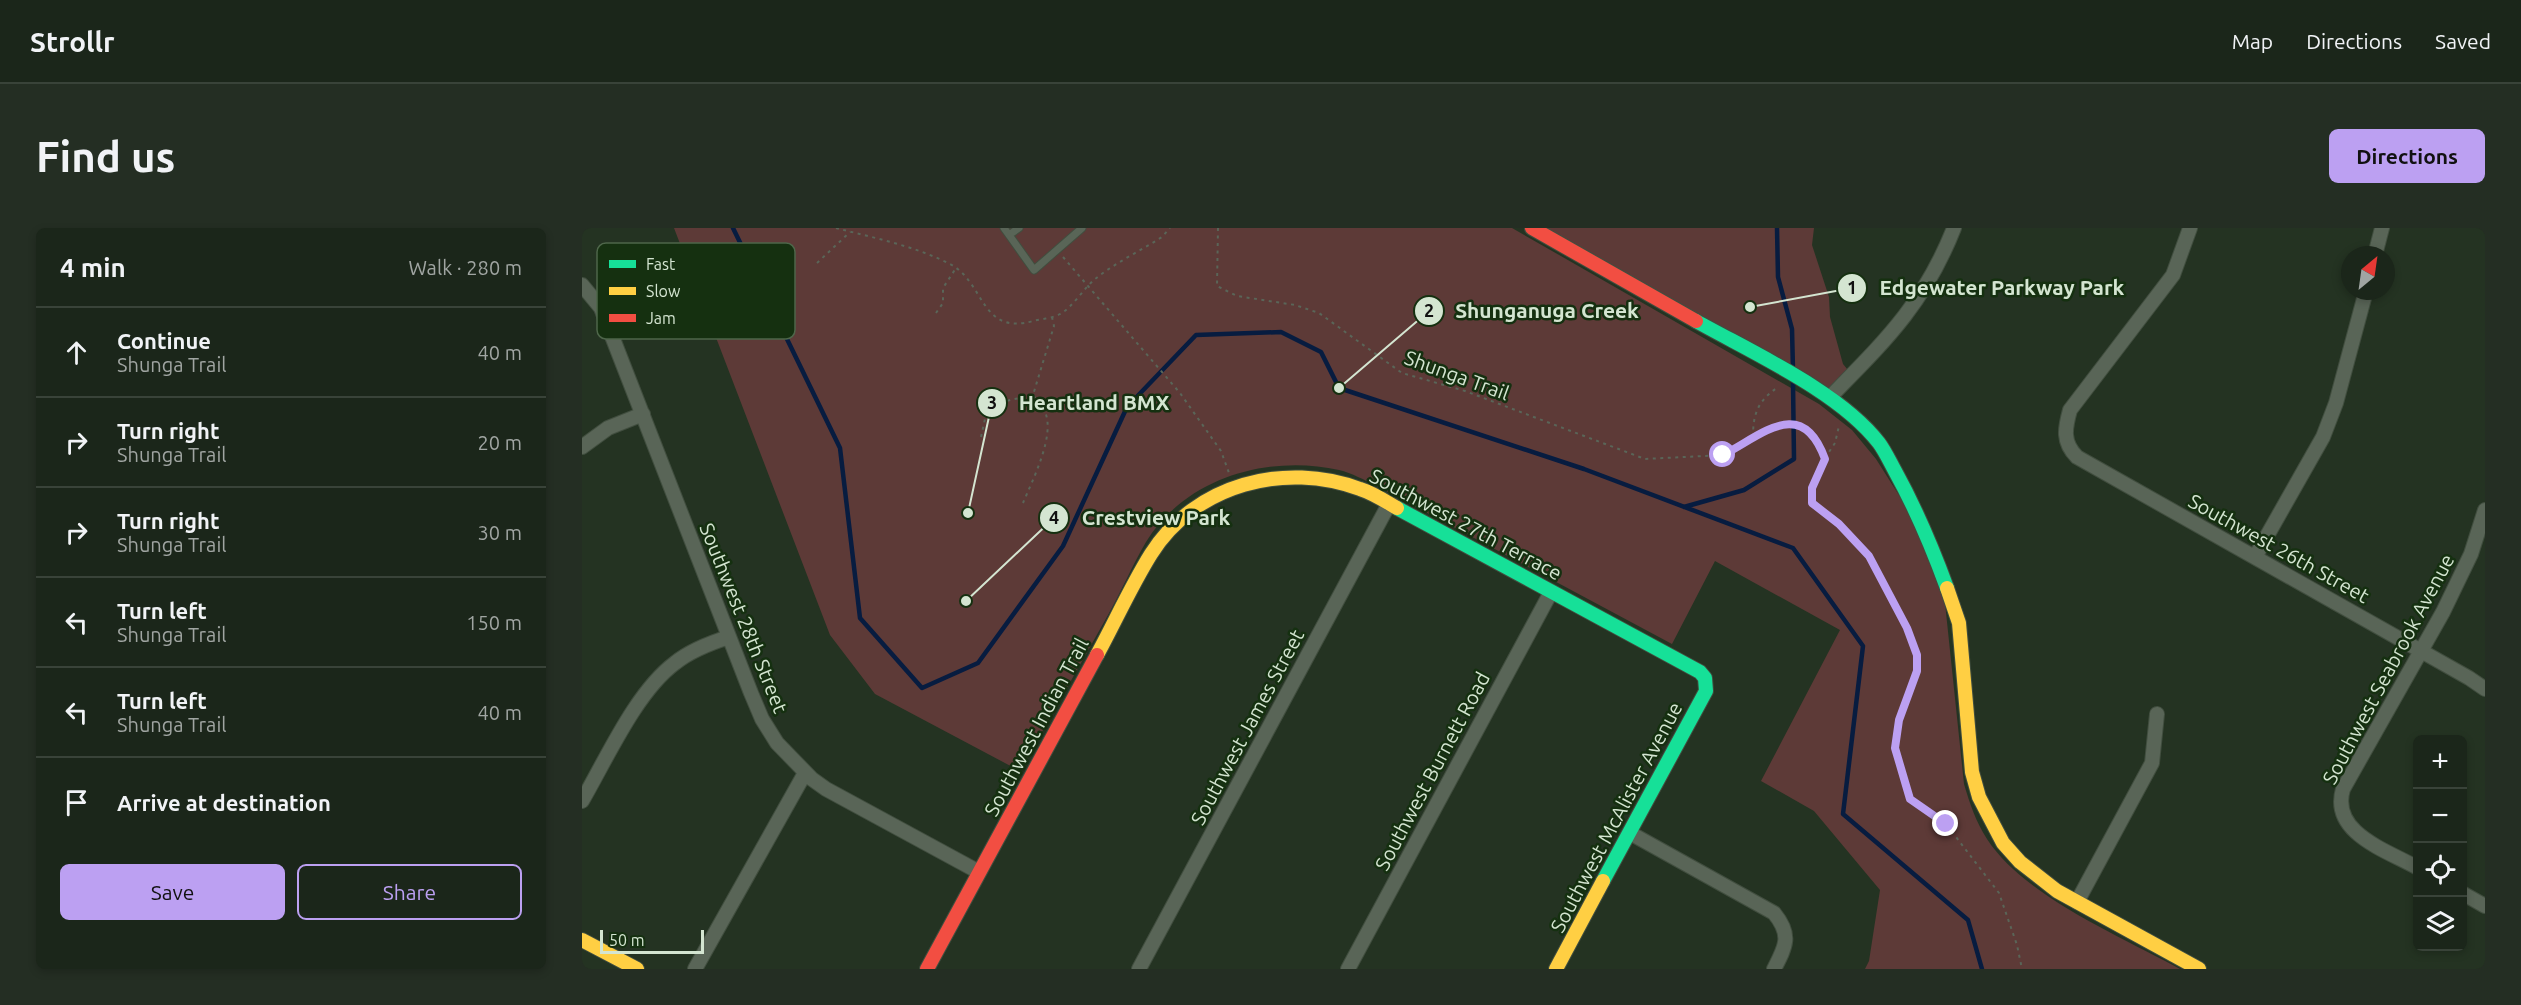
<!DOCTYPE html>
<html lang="en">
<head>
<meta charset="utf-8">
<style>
  :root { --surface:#1b261a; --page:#242e23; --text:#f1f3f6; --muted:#a0a5a2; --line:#394339; --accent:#bca0f2 }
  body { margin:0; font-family:Ubuntu,sans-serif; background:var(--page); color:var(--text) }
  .controls { position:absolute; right:18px; bottom:18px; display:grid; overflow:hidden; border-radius:9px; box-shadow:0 3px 9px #0003 }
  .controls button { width:54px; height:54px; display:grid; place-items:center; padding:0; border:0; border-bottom:2px solid var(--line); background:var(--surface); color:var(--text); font:30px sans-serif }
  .compass { position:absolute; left:1759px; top:18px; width:54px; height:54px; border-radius:50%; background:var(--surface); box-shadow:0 3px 9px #0003; rotate:29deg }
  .scale { position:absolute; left:18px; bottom:15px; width:104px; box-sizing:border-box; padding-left:6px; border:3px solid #d4e5d1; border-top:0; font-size:16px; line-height:21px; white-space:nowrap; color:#d4e5d1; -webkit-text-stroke:4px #153010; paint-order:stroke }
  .stop { position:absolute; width:18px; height:18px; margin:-14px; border:4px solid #bca0f2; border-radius:50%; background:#fff }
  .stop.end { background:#bca0f2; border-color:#fff; box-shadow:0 2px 6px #0008 }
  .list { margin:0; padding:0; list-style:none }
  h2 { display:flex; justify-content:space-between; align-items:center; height:78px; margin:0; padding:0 24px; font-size:26px }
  h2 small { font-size:20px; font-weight:400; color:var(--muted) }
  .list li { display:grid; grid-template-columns:39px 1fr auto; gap:18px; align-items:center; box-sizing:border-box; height:90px; padding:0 24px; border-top:2px solid var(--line) }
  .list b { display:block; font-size:22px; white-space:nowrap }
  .list p { margin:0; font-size:20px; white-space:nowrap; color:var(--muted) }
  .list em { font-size:20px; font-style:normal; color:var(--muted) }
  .actions { display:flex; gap:12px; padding:18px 24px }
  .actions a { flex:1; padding:14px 0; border:2px solid var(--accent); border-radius:9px; text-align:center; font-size:21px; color:var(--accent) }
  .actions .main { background:var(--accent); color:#111 }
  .icon { flex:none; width:33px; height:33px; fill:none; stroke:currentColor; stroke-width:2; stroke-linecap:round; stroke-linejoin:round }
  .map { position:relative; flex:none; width:1903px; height:741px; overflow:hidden; border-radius:9px }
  header { display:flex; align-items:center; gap:36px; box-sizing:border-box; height:84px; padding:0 30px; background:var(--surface); border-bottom:2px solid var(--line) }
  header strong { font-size:28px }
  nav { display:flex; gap:33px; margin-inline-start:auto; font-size:21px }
  .intro { display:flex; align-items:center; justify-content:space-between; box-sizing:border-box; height:144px; padding:0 36px }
  h1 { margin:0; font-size:42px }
  .button { padding:15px 27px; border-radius:9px; background:var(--accent); color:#111; font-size:21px; font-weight:700 }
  main { display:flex; gap:36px; padding:0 36px }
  aside { flex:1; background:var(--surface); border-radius:9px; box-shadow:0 3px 9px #0003 }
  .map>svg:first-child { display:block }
</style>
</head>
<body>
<header>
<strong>Strollr</strong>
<nav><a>Map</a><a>Directions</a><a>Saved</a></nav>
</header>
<div class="intro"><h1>Find us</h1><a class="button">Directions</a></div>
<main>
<aside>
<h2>4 min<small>Walk · 280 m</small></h2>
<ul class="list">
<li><svg class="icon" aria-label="ahead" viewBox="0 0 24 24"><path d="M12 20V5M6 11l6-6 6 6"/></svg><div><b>Continue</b><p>Shunga Trail</p></div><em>40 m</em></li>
<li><svg class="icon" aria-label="right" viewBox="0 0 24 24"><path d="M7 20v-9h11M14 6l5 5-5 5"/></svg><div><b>Turn right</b><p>Shunga Trail</p></div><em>20 m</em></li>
<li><svg class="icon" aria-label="right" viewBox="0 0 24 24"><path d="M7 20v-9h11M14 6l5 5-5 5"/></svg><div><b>Turn right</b><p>Shunga Trail</p></div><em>30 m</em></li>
<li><svg class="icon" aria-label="left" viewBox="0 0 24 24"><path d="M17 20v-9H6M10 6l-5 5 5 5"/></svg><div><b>Turn left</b><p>Shunga Trail</p></div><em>150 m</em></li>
<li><svg class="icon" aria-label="left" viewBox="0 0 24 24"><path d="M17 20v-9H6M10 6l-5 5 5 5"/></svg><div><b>Turn left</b><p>Shunga Trail</p></div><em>40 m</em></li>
<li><svg class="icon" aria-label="arrive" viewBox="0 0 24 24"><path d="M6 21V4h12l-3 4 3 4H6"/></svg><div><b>Arrive at destination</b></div></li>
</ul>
<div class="actions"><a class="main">Save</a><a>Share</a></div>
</aside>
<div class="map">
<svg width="1903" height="741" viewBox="0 0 1903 741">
  <rect width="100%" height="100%" fill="#243322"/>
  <!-- green -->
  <path fill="#5d3a37" d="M92,0H930L1237,176L1270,202L1294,231L1320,272L1340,314L1363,375L1382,556C1388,576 1394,594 1405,611C1442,668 1538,708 1598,741H1283L1287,733L1298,662L1232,583L1179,553L1258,402L1133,333L1090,416L795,258C782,252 770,245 757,242C686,226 603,250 564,314C550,338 539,364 526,387C497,439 467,491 438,543L293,466L248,407Z
    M952,0H1232L1230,17L1247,69L1248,89L1261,136L1270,147L1248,169Z"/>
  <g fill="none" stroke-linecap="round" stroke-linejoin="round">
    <!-- stream -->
    <path stroke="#071c40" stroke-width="4.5" d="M151,0L258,220L278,390L340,460L396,435L481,318L545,179L614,107L699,104L739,124L757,160L1002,241L1211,320L1281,418L1261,586L1386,692L1400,741
      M1195,0L1196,49L1210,101L1211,142
      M1102,279L1162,262L1212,231L1211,154"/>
    <defs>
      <path id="lane" d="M422,0L452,42L500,0
        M427,7L437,0"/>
      <path id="street" d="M1608,0L1591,47L1488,182C1483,200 1480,214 1495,229L1887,450L1903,461
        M1793,27L1800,0
        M0,57L19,80L169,465L180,491L195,515L230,551L244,561L397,644
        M1248,169C1303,113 1342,76 1372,0
        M0,219L26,200L61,186
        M1673,329L1741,209L1754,175L1784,63
        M0,573C25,530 54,464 93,435C109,422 128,415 147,409
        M1048,605L1192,685C1210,707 1204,718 1192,741
        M1836,640C1804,622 1748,605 1761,561L1861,384L1889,326L1903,282
        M1880,665L1903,678
        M1495,674L1570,535L1575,486
        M113,741L223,545
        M557,741L807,276
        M766,741L969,364"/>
      <path id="fast" d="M1114,93C1171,125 1258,164 1297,215C1303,223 1308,234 1313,243C1334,281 1350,319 1365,360
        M815,280L1118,444L1123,450L1124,463L1021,653"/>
      <path id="slow" d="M1365,360L1377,395L1390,544L1397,569L1421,615L1438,634L1475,663L1617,741
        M515,427C533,394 549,358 569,326C613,256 703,233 778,261C791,265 803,273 815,280
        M0,712L55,741
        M974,741L1021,653"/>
      <path id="jam" d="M950,0L1114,93
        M345,741L515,427"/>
    </defs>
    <!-- lane casing -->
    <use href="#lane" stroke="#414e3f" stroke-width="9"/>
    <!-- street casing -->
    <use href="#street" stroke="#414e3f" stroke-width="16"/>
    <!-- fast casing -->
    <use href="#fast" stroke="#414e3f" stroke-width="16"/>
    <!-- slow casing -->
    <use href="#slow" stroke="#414e3f" stroke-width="16"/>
    <!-- jam casing -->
    <use href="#jam" stroke="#414e3f" stroke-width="16"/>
    <!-- path -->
    <path stroke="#5a6558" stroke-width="2" stroke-dasharray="3 4.5" stroke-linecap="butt" d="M254,0C292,10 333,18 368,36C403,54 398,108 451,93C459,91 471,90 478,86C490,80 502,60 513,51C533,35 558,23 580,9L588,0
      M636,0L635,58L655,68L713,77L737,85L820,145L883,163L1063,231L1141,227L1182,202L1207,195L1221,198L1236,212L1243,230L1230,260V275L1257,296L1287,328L1325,400L1335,427V443L1317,492L1313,520L1318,543L1328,571L1364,596L1417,665L1435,717L1440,741
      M481,29L598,165L639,223L647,245
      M235,35L268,4
      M354,85L361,75V60L374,40
      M399,209L406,177L451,167
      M1171,209C1171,185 1176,173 1196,159
      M1243,230L1253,215L1257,198
      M441,275C450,253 475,205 462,182C460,177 454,172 451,167L472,98L470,89"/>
    <!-- lane -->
    <use href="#lane" stroke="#596557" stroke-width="7"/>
    <!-- street -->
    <use href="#street" stroke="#596557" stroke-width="14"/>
    <!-- fast -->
    <use href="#fast" stroke="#16e098" stroke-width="14"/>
    <!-- slow -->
    <use href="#slow" stroke="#ffcf43" stroke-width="14"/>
    <!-- jam -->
    <use href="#jam" stroke="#f24e42" stroke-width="14"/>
  </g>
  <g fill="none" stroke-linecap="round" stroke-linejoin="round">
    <!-- route -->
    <path stroke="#bca0f2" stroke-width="8" d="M1141,227C1180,207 1220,167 1243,231L1230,260V275L1257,296L1287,328L1325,400L1335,427V443L1317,492L1313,520L1328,571L1364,596"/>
  </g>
  <g text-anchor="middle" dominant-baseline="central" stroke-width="5" stroke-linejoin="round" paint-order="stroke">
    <!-- street labels -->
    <g font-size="20" fill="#d4e5d1" stroke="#153010">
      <text transform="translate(875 147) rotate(20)">Shunga Trail</text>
      <text transform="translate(884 296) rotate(28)">Southwest 27th Terrace</text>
      <text transform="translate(1697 320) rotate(29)">Southwest 26th Street</text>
      <text transform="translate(162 390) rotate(68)">Southwest 28th Street</text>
      <text transform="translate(1806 441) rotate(-62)">Southwest Seabrook Avenue</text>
      <text transform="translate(454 499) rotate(-62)">Southwest Indian Trail</text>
      <text transform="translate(665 499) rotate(-62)">Southwest James Street</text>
      <text transform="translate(850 543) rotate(-62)">Southwest Burnett Road</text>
      <text transform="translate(1034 589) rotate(-62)">Southwest McAlister Avenue</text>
    </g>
  </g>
  <!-- legend -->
  <rect x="15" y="15" width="198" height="96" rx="9" fill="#153010" stroke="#4e664a" stroke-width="1.5"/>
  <rect x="27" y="32" width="27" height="8" fill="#16e098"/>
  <rect x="27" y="59" width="27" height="8" fill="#ffcf43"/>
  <rect x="27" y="86" width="27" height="8" fill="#f24e42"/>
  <g font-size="16" fill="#d4e5d1">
    <text x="64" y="42">Fast</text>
    <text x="64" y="69">Slow</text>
    <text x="64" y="96">Jam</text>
  </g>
  <!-- callouts -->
  <path fill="none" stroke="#d4e5d1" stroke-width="2" d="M1168 79L1270 60M757 160L847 83M386 285L410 175M384 373L472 290"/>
  <g fill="#d4e5d1" stroke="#153010" stroke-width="2">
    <circle cx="1168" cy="79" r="6"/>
    <circle cx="757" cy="160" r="6"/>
    <circle cx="386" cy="285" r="6"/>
    <circle cx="384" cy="373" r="6"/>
    <circle cx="1270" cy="60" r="15"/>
    <circle cx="847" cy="83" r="15"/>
    <circle cx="410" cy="175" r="15"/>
    <circle cx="472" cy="290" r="15"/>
  </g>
  <g font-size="18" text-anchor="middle" font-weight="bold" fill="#111">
    <text x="1270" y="66">1</text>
    <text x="847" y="89">2</text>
    <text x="410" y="181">3</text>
    <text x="472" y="296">4</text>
  </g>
  <g font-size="21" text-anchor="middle" font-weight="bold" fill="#d4e5d1" stroke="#153010" stroke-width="5" stroke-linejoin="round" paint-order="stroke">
    <text x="1420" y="67">Edgewater Parkway Park</text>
    <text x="965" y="90">Shunganuga Creek</text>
    <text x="512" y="182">Heartland BMX</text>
    <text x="574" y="297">Crestview Park</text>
  </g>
</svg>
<div class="controls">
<button>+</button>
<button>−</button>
<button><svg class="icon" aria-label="locate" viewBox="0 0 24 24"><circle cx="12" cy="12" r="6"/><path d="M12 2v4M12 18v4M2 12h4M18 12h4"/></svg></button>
<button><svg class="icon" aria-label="layers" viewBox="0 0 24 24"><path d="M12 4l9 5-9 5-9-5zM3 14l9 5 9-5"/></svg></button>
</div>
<svg class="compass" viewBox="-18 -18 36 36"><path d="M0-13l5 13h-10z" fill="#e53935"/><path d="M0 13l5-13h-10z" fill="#a0a5a2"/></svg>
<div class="scale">50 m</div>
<div class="stop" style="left:1141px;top:227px"></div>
<div class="stop end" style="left:1364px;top:596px"></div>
</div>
</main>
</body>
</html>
